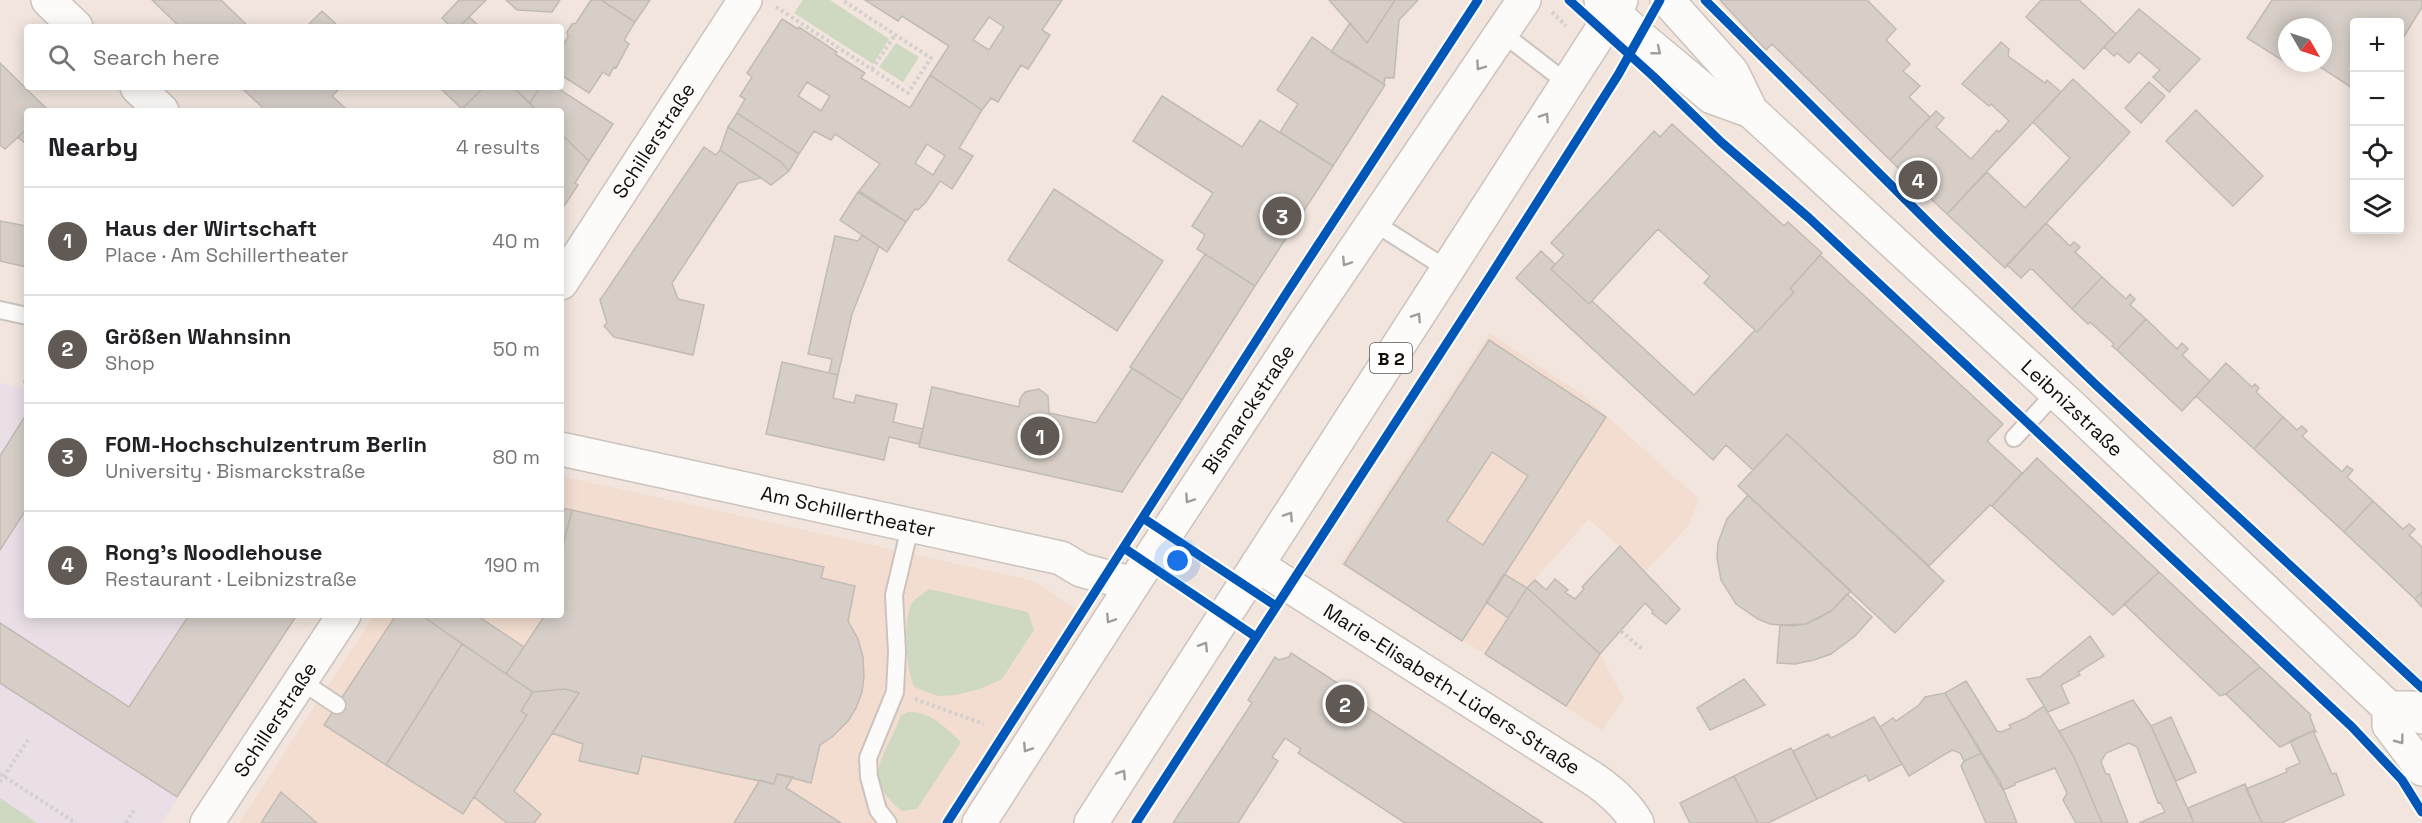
<!DOCTYPE html>
<html lang="en">
<head>
<meta charset="utf-8">
<style>
  :root { --surface:#fff; --page:#f2f2f2; --text:#202124; --muted:#757577; --line:#e0e0e0; --accent:#615953 }
  body { margin:0; font-family:"Space Grotesk",sans-serif; background:var(--page); color:var(--text) }
  .controls { position:absolute; right:18px; top:18px; display:grid; overflow:hidden; border-radius:6px; box-shadow:0 3px 15px #0003 }
  .controls button { width:54px; height:54px; display:grid; place-items:center; padding:0; border:0; border-bottom:2px solid var(--line); background:var(--surface); color:var(--text); font:30px sans-serif }
  .compass { position:absolute; left:2278px; top:18px; width:54px; height:54px; border-radius:50%; background:var(--surface); box-shadow:0 3px 15px #0003; rotate:129deg }
  .you { position:absolute; left:1178px; top:561px; width:21px; height:21px; margin:-15px; border:4px solid #fff; border-radius:50%; background:#1a73e8; box-shadow:0 0 0 9px #1a73e833 }
  .badge { display:grid; place-items:center; width:39px; height:39px; border-radius:50%; background:var(--accent); color:#fff; font-size:20px; font-weight:700 }
  .pin { position:absolute; translate:-50% -50%; border:3px solid #fff; box-shadow:0 2px 6px #0006 }
  .list { margin:0; padding:0; list-style:none }
  h2 { display:flex; justify-content:space-between; align-items:center; height:78px; margin:0; padding:0 24px; font-size:26px }
  h2 small { font-size:20px; font-weight:400; color:var(--muted) }
  .list li { display:grid; grid-template-columns:39px 1fr auto; gap:18px; align-items:center; box-sizing:border-box; height:108px; padding:0 24px; border-top:2px solid var(--line) }
  .list b { display:block; font-size:22px; white-space:nowrap }
  .list p { margin:0; font-size:20px; white-space:nowrap; color:var(--muted) }
  .list em { font-size:20px; font-style:normal; color:var(--muted) }
  .icon { flex:none; width:33px; height:33px; fill:none; stroke:currentColor; stroke-width:2; stroke-linecap:round; stroke-linejoin:round }
  .map { position:relative; flex:none; width:2422px; height:823px; overflow:hidden }
  .search { position:absolute; background:var(--surface); box-shadow:0 3px 15px #0003; left:24px; top:24px; width:540px; height:66px; display:flex; align-items:center; gap:15px; box-sizing:border-box; padding:0 21px; border-radius:6px; color:var(--muted); font-size:22px }
  .panel { position:absolute; background:var(--surface); box-shadow:0 3px 15px #0003; left:24px; top:108px; width:540px; height:510px; border-radius:6px }
  .map>svg:first-child { display:block }
</style>
</head>
<body>
<div class="map">
<svg width="2422" height="823" viewBox="0 0 2422 823">
  <rect width="100%" height="100%" fill="#f1e5de"/>
  <!-- built -->
  <path fill="#f2ddd0" d="M1490,333L1583,395L1699,499L1688,526L1646,571L1589,519L1527,588L1600,654L1624,699L1602,730L1485,654L1340,564Z
    M561,476L1034,581L1075,609L1076,616L1067,628L1076,635L954,823H239L374,615H561Z"/>
  <!-- education -->
  <path fill="#eadfe7" d="M0,383L27,389V615H297L161,823H0Z"/>
  <!-- green -->
  <path fill="#cfd8c1" d="M803,0H830L889,39L873,64L794,13Z
    M896,43L919,57L903,82L879,67Z
    M929,589L1028,612L1034,630L1002,679L980,689L955,695L938,696L914,687C906,668 903,624 911,605C914,599 923,594 929,589Z
    M908,712C930,711 946,728 961,742L917,809L902,811C858,776 887,755 901,715Z
    M0,798L37,823H0Z"/>
  <!-- building -->
  <path fill="#d6cec7" stroke="#c2bbb4" stroke-width="1.5" fill-rule="evenodd" d="M152,0H221L249,27H180Z
    M459,0H486L459,27H451L442,18Z
    M506,0H560L552,12L517,10Z
    M591,0H601L635,22L624,40L629,44L616,68L614,67L609,76L603,72L589,93L561,75V48L568,37L567,32L572,24L576,23Z
    M601,0H650L635,22Z
    M865,0H1062L1042,30L1050,35L1028,69L1021,65L998,102L991,98L982,110L930,75L949,46L902,16L898,21ZM989,17L1004,27L989,50L973,40Z
    M1329,0H1395L1367,43Z
    M1395,0H1418L1399,20L1394,78H1385L1384,84L1331,52L1350,23L1367,43Z
    M1720,0H1867L1896,29L1886,40L1910,64L1903,71L1920,86L1909,97L1930,117L1890,160L1772,44L1766,50Z
    M2041,0H2079L2116,34L2084,69L2026,17Z
    M2272,0H2422V7L2400,43V22H2354V89L2314,63H2323V27H2287V63H2300L2296,69L2247,38Z
    M2139,9L2200,59L2169,92L2153,77L2160,70L2139,52L2129,63L2117,53L2114,56L2104,47Z
    M322,11L339,27H306Z
    M469,17L480,27H459Z
    M782,19L798,29L799,27L837,52L835,54L865,73L861,78L910,108L930,75L982,110L959,148L973,156L952,189L940,181L926,202L918,210L915,209L906,222L859,191L880,164L835,134L831,140L814,131L799,154L737,113L745,99L740,96L752,77L747,73ZM807,82L830,96L821,111L798,96ZM927,144L945,156L933,175L915,163Z
    M1312,37L1347,62L1348,61L1385,85L1333,166L1280,132L1298,104L1277,90Z
    M2001,42L2009,49L2008,56L2045,83L2047,80L2061,92L1947,214L1890,160L1936,111L1944,118L1936,127L1971,159L1997,130L1999,132L2009,121L1991,104L1989,106L1962,84Z
    M0,63L48,110L27,111V129L5,149L0,145Z
    M2073,79L2130,132L2005,268L1947,214L1987,172L2025,208L2070,158L2033,122Z
    M2149,82L2165,96L2141,123L2125,108Z
    M248,87H341L332,96L345,108L342,111H266L244,90Z
    M439,87H484L462,109Z
    M484,87H513L537,111H460Z
    M513,87H540L530,103Z
    M540,87H556L613,124L589,161L561,134V111H537L530,103Z
    M1162,96L1242,147L1260,120L1333,166L1255,286L1197,249L1205,235L1192,226L1213,193L1133,141Z
    M2196,110L2263,176L2233,206L2166,141Z
    M737,113L799,154L789,171L780,161L728,127Z
    M1672,124L1784,226L1788,222L1822,253L1790,289L1794,292L1757,332L1704,283L1710,276L1658,229L1589,304L1551,269L1564,255L1551,243L1654,131L1660,137Z
    M728,127L780,161L789,171L771,185L720,150Z
    M27,129V145L18,137Z
    M561,134L589,161L575,183L578,185L564,206L561,205Z
    M704,147L716,155L720,150L761,178L738,183L672,283L678,299L704,305L693,355L614,337L604,326L607,323L600,300Z
    M1054,189L1163,261L1117,331L1008,260Z
    M858,192L906,222L887,252L840,220Z
    M0,221L27,226V267L0,261Z
    M2046,223L2070,246L2074,242L2080,247L2075,252L2102,277L2072,309L2033,270L2030,269L2021,278L2007,265Z
    M862,235L879,246L852,314L838,375L829,373L832,359L808,354L835,236L858,241Z
    M1541,251L1555,264L1551,269L1589,304L1592,301L1694,395L1755,330L1757,332L1794,292L1790,289L1820,255L2003,424L1987,441L2022,473L1992,506L1990,505L1929,566L1787,434L1753,470L1726,445L1713,460L1516,278Z
    M1205,254L1255,286L1182,400L1130,367Z
    M2102,277L2126,299L2130,294L2135,299L2130,305L2146,319L2117,350L2112,346L2114,344L2090,322L2088,324L2072,309Z
    M2146,319L2177,349L2182,343L2188,349L2182,355L2210,381L2182,411L2117,350Z
    M1489,340L1606,417L1462,641L1344,564ZM1492,452L1528,476L1483,545L1447,521Z
    M782,362L838,375L833,398L854,403L856,395L897,404L893,422L923,429L919,444L889,437L884,460L766,434Z
    M2226,363L2252,387L2255,384L2259,388L2256,392L2283,417L2254,449L2196,396Z
    M1132,368L1182,400L1122,492L919,447L932,387L1019,407L1020,399L1025,392L1039,389L1048,396L1049,413L1096,423Z
    M27,413V508L0,550V456Z
    M2283,417L2297,430L2302,426L2307,431L2302,436L2342,472L2347,466L2353,470L2347,477L2373,501L2344,532L2254,449Z
    M1787,434L1944,581L1895,633L1738,486Z
    M2037,458L2159,572L2113,615L1992,506Z
    M1748,495L1851,591L1831,611L1806,624L1791,626L1770,624L1758,619L1736,604L1721,580L1717,558L1718,543L1727,519Z
    M2373,501L2403,529L2409,524L2415,529L2409,535L2422,547V592L2415,599L2344,532Z
    M561,508L572,510L561,554Z
    M572,510L824,567L821,578L855,586L848,621L858,639L863,657L864,676L862,692L856,708L848,721L832,737L820,745L811,783L777,774L774,784L642,756L638,774L579,761L583,744L552,733L579,693L565,689L533,692L506,674L545,615H561V554Z
    M1620,546L1680,609L1666,624L1652,613L1653,611L1645,603L1600,654L1527,588L1535,580L1546,590L1555,579L1568,590L1565,592L1575,599L1584,589L1582,587Z
    M2159,572L2260,667L2226,694L2220,696L2124,604Z
    M1504,574L1527,588L1508,618L1486,602Z
    M1527,588L1600,654L1566,706L1485,654Z
    M2422,592V607L2415,599Z
    M1847,594L1872,617L1855,636L1831,654L1814,660L1795,664L1777,663L1780,625L1806,624L1819,618L1831,611Z
    M189,615H297L177,797L0,683V623L129,707Z
    M396,615H421L462,644L386,765L324,725Z
    M421,615H476L524,647L506,674Z
    M2090,636L2104,656L2078,672L2080,675L2061,685L2069,703L2048,712L2027,679L2040,677Z
    M462,644L533,692L521,711L527,715L463,814L386,765Z
    M1291,653L1342,686L1340,690L1543,823H1405L1298,753L1301,749L1285,738L1272,757L1278,761L1238,823H1173L1252,703L1248,700L1275,657L1279,660L1289,657Z
    M2260,667L2311,715L2310,717L2316,732L2313,731L2280,747L2226,694Z
    M1744,679L1765,705L1710,730L1697,708Z
    M1966,681L1997,731L2001,732L2011,728L2009,725L2026,718L2044,706L2074,757L2102,823H2076L2063,800L2067,793L2055,768L2015,783V785L2003,790L1945,693Z
    M565,689L579,693L514,791L541,814L534,823H507L474,797L527,715L521,711L533,692Z
    M1945,693L1982,753L1964,761L1960,753L1952,750L1909,776L1880,727L1893,718L1896,721L1919,705L1925,697Z
    M2133,700L2151,726L2194,823H2139L2165,812L2160,802L2158,803L2137,747L2129,743L2106,753L2101,762L2106,774H2109L2128,823H2102L2074,757L2059,731Z
    M1874,717L1902,764L1869,781L1866,775L1817,799L1793,751L1828,734L1831,738Z
    M2171,717L2196,772L2176,781L2151,726Z
    M2313,731L2332,774L2336,773L2344,795L2281,823H2262L2246,789L2287,772L2286,769L2300,763L2290,741Z
    M1791,748L1817,799L1768,823H1758L1734,776Z
    M1982,753L2000,781L2017,823H1986L1961,766L1964,761Z
    M777,774L793,777L786,788L841,823H734L760,780L774,784Z
    M1734,776L1758,823H1690L1680,803Z
    M2245,784L2262,823H2194L2188,808Z
    M281,792L317,823H261Z"/>
  <g fill="none" stroke-linecap="round" stroke-linejoin="round">
    <defs>
      <path id="lane" d="M1502,33L1567,83
        M1373,222L1447,269
        M0,310L27,316
        M2014,438L2056,392
        M301,681L337,705
        M888,823L878,810L869,777L868,758L895,692L897,652L894,595L910,527"/>
      <g id="street">
        <path d="M48,0L76,27"/>
        <path d="M137,87L162,111"/>
        <path id="s1" d="M561,283L745,0"/>
        <path id="s2" d="M561,449L1061,558L1081,570L1133,584"/>
        <path id="s3" d="M1257,565L1595,780C1612,792 1627,805 1637,823"/>
        <path id="s4" d="M207,823L344,615"/>
      </g>
      <g id="secondary">
        <path d="M1601,0L1640,37L1712,97L1751,111"/>
        <path id="s5" d="M1667,0L1732,72L1751,111L2074,409L2357,678L2389,708H2413L2422,717"/>
        <path d="M2389,708V725L2422,769"/>
      </g>
      <g id="primary">
        <path id="s6" d="M979,823L1133,584L1299,332L1524,0"/>
        <path d="M1091,823L1621,0"/>
      </g>
    </defs>
    <!-- lane casing -->
    <use href="#lane" stroke="#ccc3bd" stroke-width="20"/>
    <!-- street casing -->
    <use href="#street" stroke="#ccc3bd" stroke-width="36"/>
    <!-- secondary casing -->
    <use href="#secondary" stroke="#ccc3bd" stroke-width="36"/>
    <!-- primary casing -->
    <use href="#primary" stroke="#ccc3bd" stroke-width="36"/>
    <!-- path -->
    <path stroke="#d3d0ce" stroke-width="4" stroke-dasharray="3 3" stroke-linecap="butt" d="M776,7L908,93L931,58L842,0
      M1552,12L1566,26
      M872,69L895,35
      M23,381L27,382
      M1621,631L1642,649
      M915,699L984,724
      M0,774L76,823
      M0,782L28,740
      M126,823L135,809"/>
    <!-- lane -->
    <use href="#lane" stroke="#fdfbfa" stroke-width="16"/>
    <!-- street -->
    <use href="#street" stroke="#fdfbfa" stroke-width="33"/>
    <!-- secondary -->
    <use href="#secondary" stroke="#fdfbfa" stroke-width="33"/>
    <!-- primary -->
    <use href="#primary" stroke="#fdfbfa" stroke-width="33"/>
    <defs>
      <path id="cycleway" d="M1569,0L1654,77L1721,142L1809,218L2352,727L2402,780L2422,812
        M1705,0L1941,235L2096,385L2422,688
        M1143,518L1276,606
        M1124,548L1256,637
        M947,823L1286,294L1478,0
        M1136,823L1491,275L1618,75L1660,0"/>
    </defs>
    <!-- cycleway casing -->
    <use href="#cycleway" stroke="#fff" stroke-width="13"/>
    <!-- cycleway -->
    <use href="#cycleway" stroke="#0057b8" stroke-width="9"/>
  </g>
  <!-- one-way arrows -->
  <defs><path id="oneway-chevron" d="M-2-3.5L2.5 0L-2 3.5" fill="none" stroke-width="1.6" stroke-linecap="round" stroke-linejoin="round" transform="scale(1.5)"/></defs>
  <g stroke="#9f9c99">
    <use href="#oneway-chevron" transform="translate(1657 51) rotate(39)"/>
    <use href="#oneway-chevron" transform="translate(1480 66) rotate(125)"/>
    <use href="#oneway-chevron" transform="translate(1545 117) rotate(-57)"/>
    <use href="#oneway-chevron" transform="translate(1346 262) rotate(123)"/>
    <use href="#oneway-chevron" transform="translate(1417 317) rotate(-57)"/>
    <use href="#oneway-chevron" transform="translate(1189 499) rotate(124)"/>
    <use href="#oneway-chevron" transform="translate(1289 516) rotate(-57)"/>
    <use href="#oneway-chevron" transform="translate(1110 619) rotate(123)"/>
    <use href="#oneway-chevron" transform="translate(1204 646) rotate(-58)"/>
    <use href="#oneway-chevron" transform="translate(2400 740) rotate(53)"/>
    <use href="#oneway-chevron" transform="translate(1027 748) rotate(123)"/>
    <use href="#oneway-chevron" transform="translate(1122 774) rotate(-57)"/>
  </g>
  <g text-anchor="middle" dominant-baseline="central" stroke-width="6" stroke-linejoin="round" paint-order="stroke">
    <!-- shield labels -->
    <rect fill="#fff" stroke="#5a5652" stroke-width="1.5" x="1370" y="343" width="42" height="30" rx="4.5"/>
    <g font-size="18" font-weight="bold" fill="#130d08">
      <text x="1391" y="358">B 2</text>
    </g>
    <!-- street labels -->
    <g font-size="20" fill="#130d08" stroke="#fff">
      <text stroke="none"><textPath href="#s1" startOffset="170">Schillerstraße</textPath></text>
      <text stroke="none"><textPath href="#s5" startOffset="578">Leibnizstraße</textPath></text>
      <text stroke="none"><textPath href="#s6" startOffset="494">Bismarckstraße</textPath></text>
      <text stroke="none"><textPath href="#s2" startOffset="294">Am Schillertheater</textPath></text>
      <text stroke="none"><textPath href="#s3" startOffset="231">Marie-Elisabeth-Lüders-Straße</textPath></text>
      <text stroke="none"><textPath href="#s4" startOffset="124">Schillerstraße</textPath></text>
    </g>
  </g>
</svg>
<div class="controls">
<button>+</button>
<button>−</button>
<button><svg class="icon" aria-label="locate" viewBox="0 0 24 24"><circle cx="12" cy="12" r="6"/><path d="M12 2v4M12 18v4M2 12h4M18 12h4"/></svg></button>
<button><svg class="icon" aria-label="layers" viewBox="0 0 24 24"><path d="M12 4l9 5-9 5-9-5zM3 14l9 5 9-5"/></svg></button>
</div>
<svg class="compass" viewBox="-18 -18 36 36"><path d="M0-13l5 13h-10z" fill="#e53935"/><path d="M0 13l5-13h-10z" fill="#757577"/></svg>
<div class="you"></div>
<div class="pin badge" style="left:1040px;top:436px">1</div>
<div class="pin badge" style="left:1345px;top:704px">2</div>
<div class="pin badge" style="left:1282px;top:216px">3</div>
<div class="pin badge" style="left:1918px;top:180px">4</div>
<div class="search"><svg class="icon" aria-label="search" viewBox="0 0 24 24"><circle cx="10" cy="10" r="6"/><path d="M15 15l6 6"/></svg>Search here</div>
<section class="panel">
<h2>Nearby<small>4 results</small></h2>
<ul class="list">
<li><span class="badge">1</span><div><b>Haus der Wirtschaft</b><p>Place · Am Schillertheater</p></div><em>40 m</em></li>
<li><span class="badge">2</span><div><b>Größen Wahnsinn</b><p>Shop</p></div><em>50 m</em></li>
<li><span class="badge">3</span><div><b>FOM-Hochschulzentrum Berlin</b><p>University · Bismarckstraße</p></div><em>80 m</em></li>
<li><span class="badge">4</span><div><b>Rong's Noodlehouse</b><p>Restaurant · Leibnizstraße</p></div><em>190 m</em></li>
</ul>
</section>
</div>
</body>
</html>
